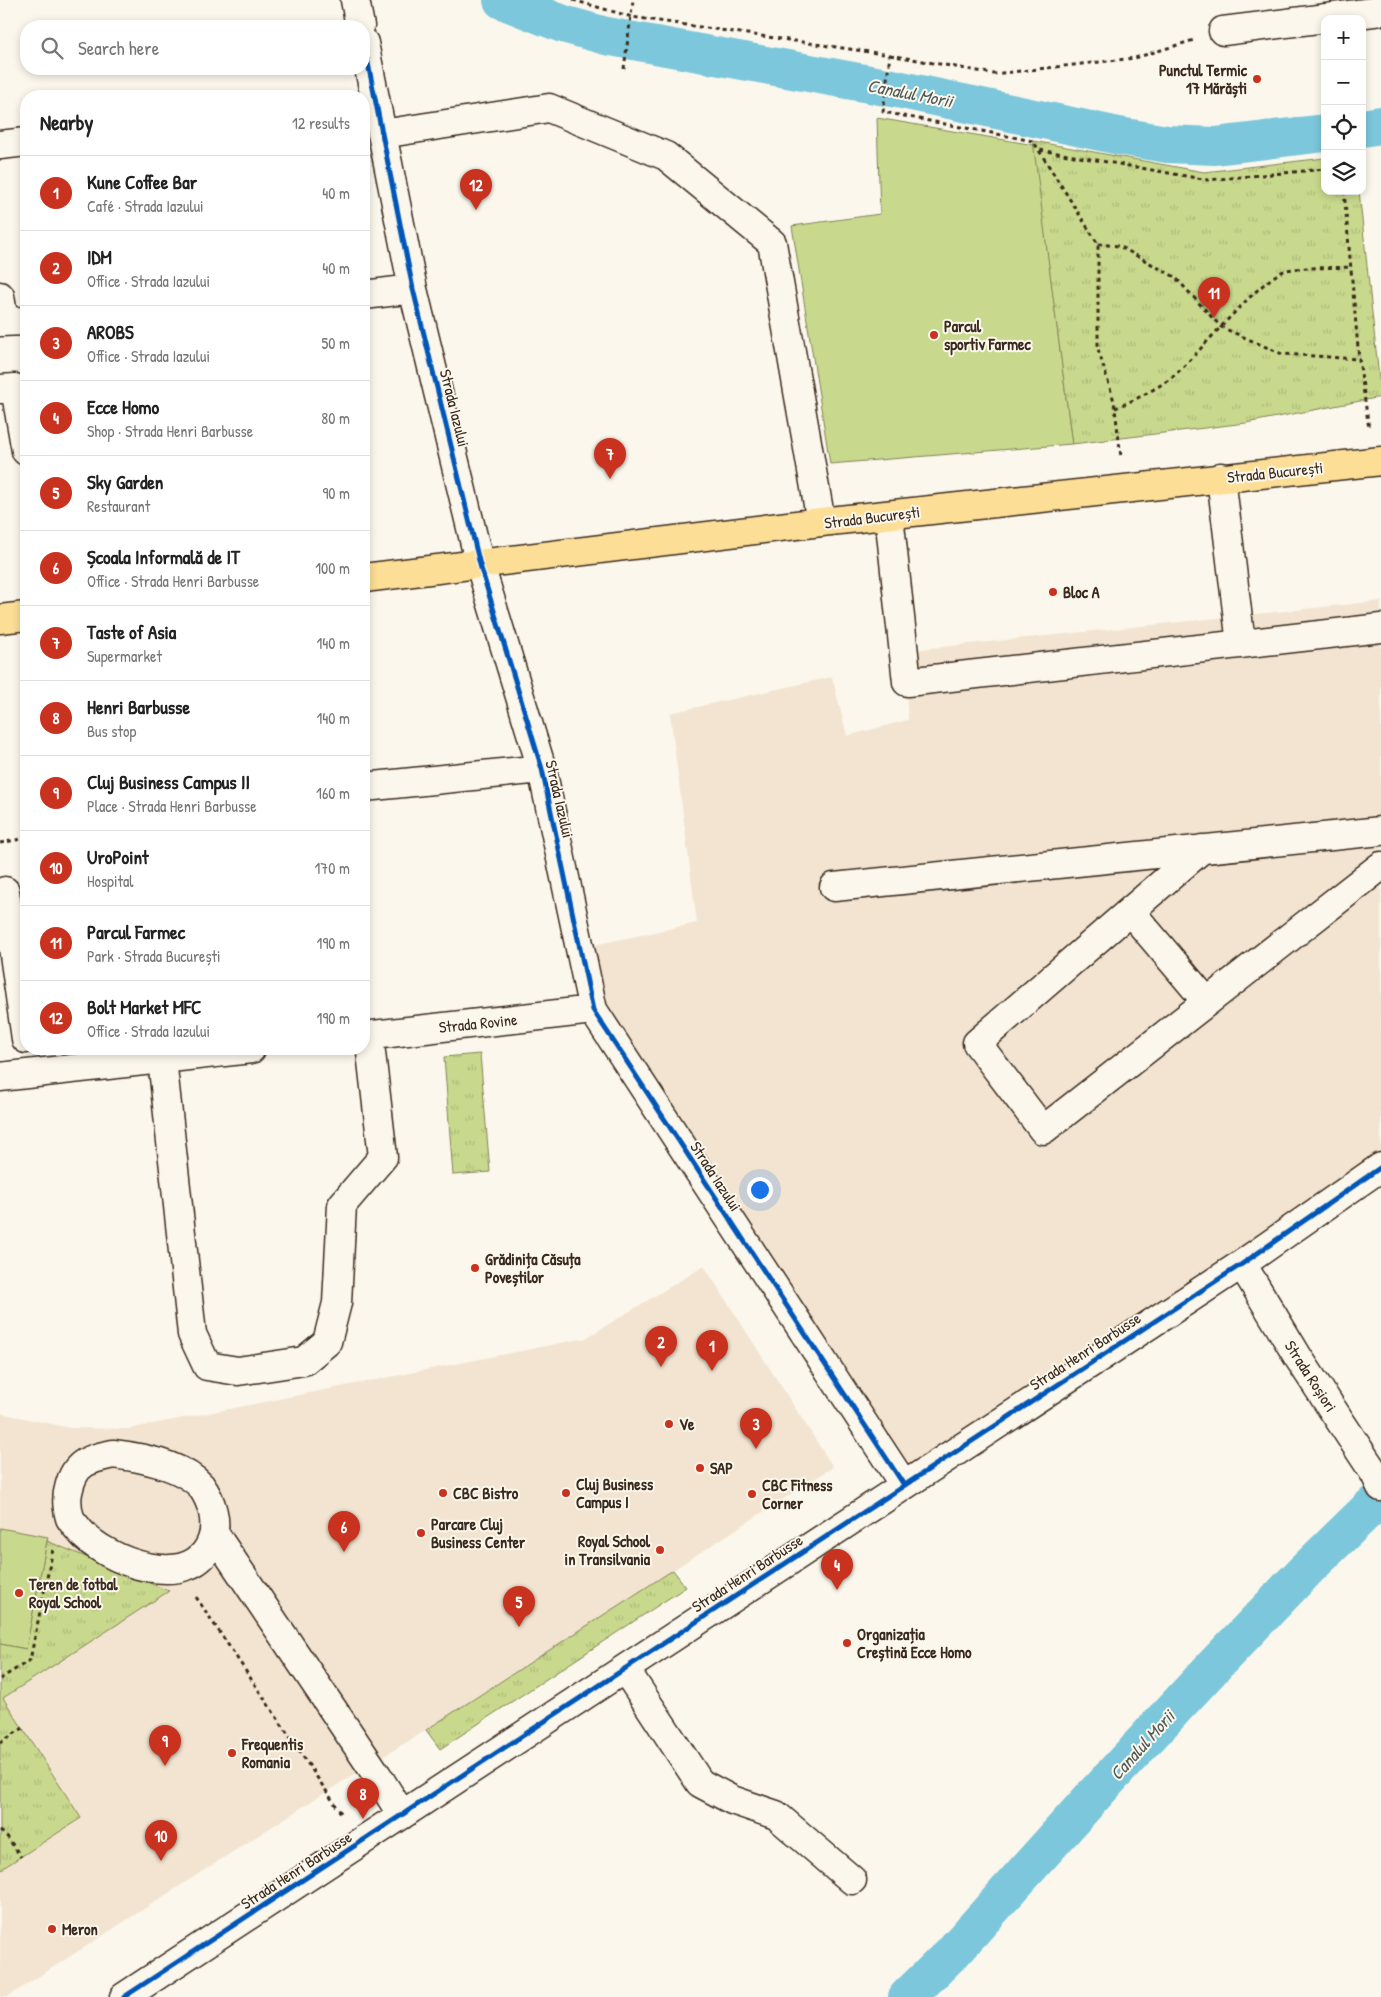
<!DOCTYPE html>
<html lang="en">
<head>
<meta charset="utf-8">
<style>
  :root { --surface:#fff; --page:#f2f2f2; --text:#222; --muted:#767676; --line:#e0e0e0; --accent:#c8321e }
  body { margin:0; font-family:"Patrick Hand",sans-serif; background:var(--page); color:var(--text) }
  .controls { position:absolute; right:15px; top:15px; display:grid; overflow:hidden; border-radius:10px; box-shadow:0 2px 8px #0003 }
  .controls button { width:45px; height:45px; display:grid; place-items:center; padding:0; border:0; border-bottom:1px solid var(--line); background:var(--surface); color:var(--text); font:25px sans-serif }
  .you { position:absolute; left:759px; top:1189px; width:18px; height:18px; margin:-12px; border:4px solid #fff; border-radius:50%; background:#1a73e8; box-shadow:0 0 0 8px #1a73e833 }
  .badge { display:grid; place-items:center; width:32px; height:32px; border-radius:50%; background:var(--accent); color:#fff; font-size:16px; font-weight:700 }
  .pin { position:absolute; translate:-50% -41px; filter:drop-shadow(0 1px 2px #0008) }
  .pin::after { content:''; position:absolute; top:26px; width:18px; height:15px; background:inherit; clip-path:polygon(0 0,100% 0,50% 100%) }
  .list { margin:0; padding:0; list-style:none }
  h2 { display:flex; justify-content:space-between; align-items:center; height:65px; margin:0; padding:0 20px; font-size:21px }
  h2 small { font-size:16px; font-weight:400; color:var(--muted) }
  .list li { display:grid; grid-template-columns:32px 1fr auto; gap:15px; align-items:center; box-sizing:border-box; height:75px; padding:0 20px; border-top:1px solid var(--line) }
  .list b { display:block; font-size:19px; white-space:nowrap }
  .list p { margin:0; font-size:16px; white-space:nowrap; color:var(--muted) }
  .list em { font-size:16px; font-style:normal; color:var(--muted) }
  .icon { flex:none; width:28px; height:28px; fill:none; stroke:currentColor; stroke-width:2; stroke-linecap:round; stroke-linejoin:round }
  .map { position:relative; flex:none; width:1381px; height:1997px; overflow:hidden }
  .search { position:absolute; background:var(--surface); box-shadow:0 2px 8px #0003; left:20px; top:20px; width:350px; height:55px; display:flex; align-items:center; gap:12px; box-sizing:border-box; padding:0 18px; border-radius:20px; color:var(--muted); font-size:19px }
  .panel { position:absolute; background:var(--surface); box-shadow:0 2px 8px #0003; left:20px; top:90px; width:350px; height:965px; border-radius:20px }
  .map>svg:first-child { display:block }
</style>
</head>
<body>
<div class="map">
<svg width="1381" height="1997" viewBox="0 0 1381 1997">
  <defs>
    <pattern id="park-tufts" width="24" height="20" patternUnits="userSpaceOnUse" patternTransform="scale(1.25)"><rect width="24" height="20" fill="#c8d98d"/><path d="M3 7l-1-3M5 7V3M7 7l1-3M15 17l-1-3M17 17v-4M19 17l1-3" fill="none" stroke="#adba79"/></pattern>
  </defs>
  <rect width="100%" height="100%" fill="#fbf7ec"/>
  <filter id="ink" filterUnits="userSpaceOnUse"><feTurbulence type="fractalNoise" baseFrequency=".02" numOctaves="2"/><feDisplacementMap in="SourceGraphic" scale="10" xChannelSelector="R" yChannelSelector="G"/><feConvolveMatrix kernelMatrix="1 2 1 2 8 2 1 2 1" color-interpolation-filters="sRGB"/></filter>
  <g filter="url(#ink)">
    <!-- built -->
    <path fill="#f2e4d0" d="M1381,601V1167L904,1485L593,1010L580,948L697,923L670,713L832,677L847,736L908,720L903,651Z
      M704,1266L833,1467L673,1570L686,1587L440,1749L426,1730L307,1804L7,1997H0V1413L70,1428L128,1429L586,1338Z"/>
    <!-- green -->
    <path fill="#c8d98d" stroke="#828256" d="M877,118L1034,145L1072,444L830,464L792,226L880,214Z
      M0,1528L48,1537L26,1649L0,1644Z"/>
    <!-- park -->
    <path fill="url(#park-tufts)" stroke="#828256" d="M1033,141L1204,172L1325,158V191H1359L1381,397L1246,423L1072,444Z
      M480,1054L490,1172L453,1175L444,1057Z
      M47,1541L169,1591L3,1698L81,1818L0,1870V1644L26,1649Z
      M673,1570L686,1587L440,1749L426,1730Z"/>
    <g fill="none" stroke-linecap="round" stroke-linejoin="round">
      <!-- canal -->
      <path stroke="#7cc7db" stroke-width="38" d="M502,0L563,24L606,36L897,89L1119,136L1167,144L1215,146L1325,133
        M1362,128L1381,125
        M907,1997L952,1953L1095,1794L1212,1668L1305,1571L1381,1497"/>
      <defs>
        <path id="minor" d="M355,0L360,26
          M1223,31L1381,11
          M364,43L413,289L480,565L542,769L593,1010L904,1485
          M382,134L549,108L666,156L772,243L821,522
          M0,145L26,142
          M364,295L413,289
          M0,296L4,321
          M0,322L26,321
          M0,389L15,388L26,451
          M1221,477L1241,644
          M889,515L907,682L1381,628
          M364,787L542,769
          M1202,849L977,1043L1043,1130L1381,866
          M834,887L1381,831
          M5,891L26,1039
          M1130,911L1207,1002
          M364,1036L593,1010
          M162,1059L192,1334L207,1366L238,1371L304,1361L327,1342L337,1303L342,1205L383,1157L369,1035
          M0,1077L251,1049
          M1242,1264L1298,1357L1375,1474L1381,1487
          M113,1454C139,1457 182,1465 201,1486C212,1501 218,1522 212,1540C193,1594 105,1562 79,1530C76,1526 72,1522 70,1518C67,1508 66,1498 69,1488C75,1462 89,1459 113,1454Z
          M214,1533L377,1775L402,1815
          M625,1669L700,1783L732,1800L776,1815L852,1880
          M124,1997L1242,1264L1381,1167"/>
        <path id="major" d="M364,578L821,522L1381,461
          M0,619L26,616"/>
      </defs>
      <!-- minor casing -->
      <use href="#minor" stroke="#3b2a1e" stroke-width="31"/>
      <!-- major casing -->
      <use href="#major" stroke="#3b2a1e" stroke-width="31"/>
      <!-- path -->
      <path stroke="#3b2a1e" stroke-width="3" stroke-dasharray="4 4" stroke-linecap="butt" d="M573,0L632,17L890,55L883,112L1033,141L1098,244V349L1114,401L1121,457
        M890,55L994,74L1135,58L1194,40
        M624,69L633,0
        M1040,150L1208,180L1325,169
        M1344,191L1359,359L1369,429
        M1098,244L1119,246L1175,277L1221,327L1282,354L1359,359
        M1115,408C1133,401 1165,385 1178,372C1199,353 1263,275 1287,270C1303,267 1333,268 1352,267
        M0,843L26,838
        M196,1597L343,1816
        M0,1679L30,1660L53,1549
        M0,1743L23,1728
        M0,1831L6,1835L21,1857"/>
      <!-- minor -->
      <use href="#minor" stroke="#fbf7ec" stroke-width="28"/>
      <!-- major -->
      <use href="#major" stroke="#fcde96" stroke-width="28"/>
      <defs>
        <path id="cycleway" d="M364,43L413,289L480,565L542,769L593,1010L904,1485
          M124,1997L1242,1264L1381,1167"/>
      </defs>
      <!-- cycleway casing -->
      <use href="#cycleway" stroke="#fbf7ec" stroke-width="8"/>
      <!-- cycleway -->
      <use href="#cycleway" stroke="#0057b8" stroke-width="5"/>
    </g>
  </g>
  <!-- markers -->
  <g fill="#c8321e" stroke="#fbf7ec" stroke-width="2">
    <circle cx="1257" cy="79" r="5"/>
    <circle cx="934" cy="335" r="5"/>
    <circle cx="1053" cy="592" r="5"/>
    <circle cx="475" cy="1268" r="5"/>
    <circle cx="669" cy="1424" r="5"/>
    <circle cx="700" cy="1468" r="5"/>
    <circle cx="443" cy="1493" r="5"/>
    <circle cx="566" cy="1493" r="5"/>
    <circle cx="752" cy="1494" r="5"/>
    <circle cx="421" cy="1533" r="5"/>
    <circle cx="660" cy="1550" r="5"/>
    <circle cx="19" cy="1593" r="5"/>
    <circle cx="847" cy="1643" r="5"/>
    <circle cx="232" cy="1753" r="5"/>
    <circle cx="52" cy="1929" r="5"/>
  </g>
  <g text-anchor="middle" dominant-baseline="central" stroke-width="4" stroke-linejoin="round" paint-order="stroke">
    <!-- poi labels -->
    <g font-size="16" font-weight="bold" fill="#3b2a1e" stroke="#fbf7ec" text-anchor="start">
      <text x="1247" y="70" text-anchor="end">Punctul Termic<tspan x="1247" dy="18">17 Mărăști</tspan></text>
      <text x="944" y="326">Parcul<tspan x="944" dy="18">sportiv Farmec</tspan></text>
      <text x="1063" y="592">Bloc A</text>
      <text x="485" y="1259">Grădinița Căsuța<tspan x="485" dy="18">Poveștilor</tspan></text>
      <text x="679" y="1424">Ve</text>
      <text x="710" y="1468">SAP</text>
      <text x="576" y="1484">Cluj Business<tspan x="576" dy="18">Campus I</tspan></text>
      <text x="762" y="1485">CBC Fitness<tspan x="762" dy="18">Corner</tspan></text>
      <text x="453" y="1493">CBC Bistro</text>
      <text x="431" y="1524">Parcare Cluj<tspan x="431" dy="18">Business Center</tspan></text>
      <text x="650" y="1541" text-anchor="end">Royal School<tspan x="650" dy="18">in Transilvania</tspan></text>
      <text x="29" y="1584">Teren de fotbal<tspan x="29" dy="18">Royal School</tspan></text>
      <text x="857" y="1634">Organizația<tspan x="857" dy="18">Creștină Ecce Homo</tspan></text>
      <text x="242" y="1744">Frequentis<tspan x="242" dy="18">Romania</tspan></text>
      <text x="62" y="1929">Meron</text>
    </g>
    <!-- street labels -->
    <g font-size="16" fill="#3b2a1e" stroke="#fbf7ec">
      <text transform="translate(455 408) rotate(76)">Strada Iazului</text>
      <text transform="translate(1275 472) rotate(-6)">Strada București</text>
      <text transform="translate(872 517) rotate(-7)">Strada București</text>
      <text transform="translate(560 799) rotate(77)">Strada Iazului</text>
      <text transform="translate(478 1023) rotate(-6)">Strada Rovine</text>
      <text transform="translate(716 1176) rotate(57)">Strada Iazului</text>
      <text transform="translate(1085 1351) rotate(-33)">Strada Henri Barbusse</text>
      <text transform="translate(1311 1376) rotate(57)">Strada Roșiori</text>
      <text transform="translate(747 1573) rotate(-33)">Strada Henri Barbusse</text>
      <text transform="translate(296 1870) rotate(-33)">Strada Henri Barbusse</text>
    </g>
    <!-- water labels -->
    <g font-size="18" font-style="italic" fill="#4e5957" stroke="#fbf7ec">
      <text transform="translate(910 93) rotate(11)">Canalul Morii</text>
      <text transform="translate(1142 1745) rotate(-48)">Canalul Morii</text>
    </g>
  </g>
</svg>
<div class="controls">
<button>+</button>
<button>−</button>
<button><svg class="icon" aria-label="locate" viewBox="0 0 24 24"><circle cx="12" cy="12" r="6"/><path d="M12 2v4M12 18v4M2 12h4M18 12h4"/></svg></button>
<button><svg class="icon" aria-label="layers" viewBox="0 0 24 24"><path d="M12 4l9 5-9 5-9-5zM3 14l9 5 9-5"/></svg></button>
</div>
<div class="you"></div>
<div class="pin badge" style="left:712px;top:1371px">1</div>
<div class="pin badge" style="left:661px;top:1367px">2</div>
<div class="pin badge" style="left:756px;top:1449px">3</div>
<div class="pin badge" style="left:837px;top:1590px">4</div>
<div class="pin badge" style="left:519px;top:1627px">5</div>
<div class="pin badge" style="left:344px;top:1552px">6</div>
<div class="pin badge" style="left:610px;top:479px">7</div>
<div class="pin badge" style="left:363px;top:1819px">8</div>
<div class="pin badge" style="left:165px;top:1766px">9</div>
<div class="pin badge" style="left:161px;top:1861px">10</div>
<div class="pin badge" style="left:1214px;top:318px">11</div>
<div class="pin badge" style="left:476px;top:210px">12</div>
<div class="search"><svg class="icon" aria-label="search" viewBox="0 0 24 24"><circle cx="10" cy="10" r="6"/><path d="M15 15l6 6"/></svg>Search here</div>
<section class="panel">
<h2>Nearby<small>12 results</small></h2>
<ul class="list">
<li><span class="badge">1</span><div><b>Kune Coffee Bar</b><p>Café · Strada Iazului</p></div><em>40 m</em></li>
<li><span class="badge">2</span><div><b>IDM</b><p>Office · Strada Iazului</p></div><em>40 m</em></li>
<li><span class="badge">3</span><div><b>AROBS</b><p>Office · Strada Iazului</p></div><em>50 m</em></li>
<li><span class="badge">4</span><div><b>Ecce Homo</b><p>Shop · Strada Henri Barbusse</p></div><em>80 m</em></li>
<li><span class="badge">5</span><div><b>Sky Garden</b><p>Restaurant</p></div><em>90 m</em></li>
<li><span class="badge">6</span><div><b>Școala Informală de IT</b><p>Office · Strada Henri Barbusse</p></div><em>100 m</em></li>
<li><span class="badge">7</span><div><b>Taste of Asia</b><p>Supermarket</p></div><em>140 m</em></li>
<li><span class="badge">8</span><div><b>Henri Barbusse</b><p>Bus stop</p></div><em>140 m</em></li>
<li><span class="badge">9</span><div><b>Cluj Business Campus II</b><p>Place · Strada Henri Barbusse</p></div><em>160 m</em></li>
<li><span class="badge">10</span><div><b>UroPoint</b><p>Hospital</p></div><em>170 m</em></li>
<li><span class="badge">11</span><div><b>Parcul Farmec</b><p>Park · Strada București</p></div><em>190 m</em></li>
<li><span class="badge">12</span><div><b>Bolt Market MFC</b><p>Office · Strada Iazului</p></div><em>190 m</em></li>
</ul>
</section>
</div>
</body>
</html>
